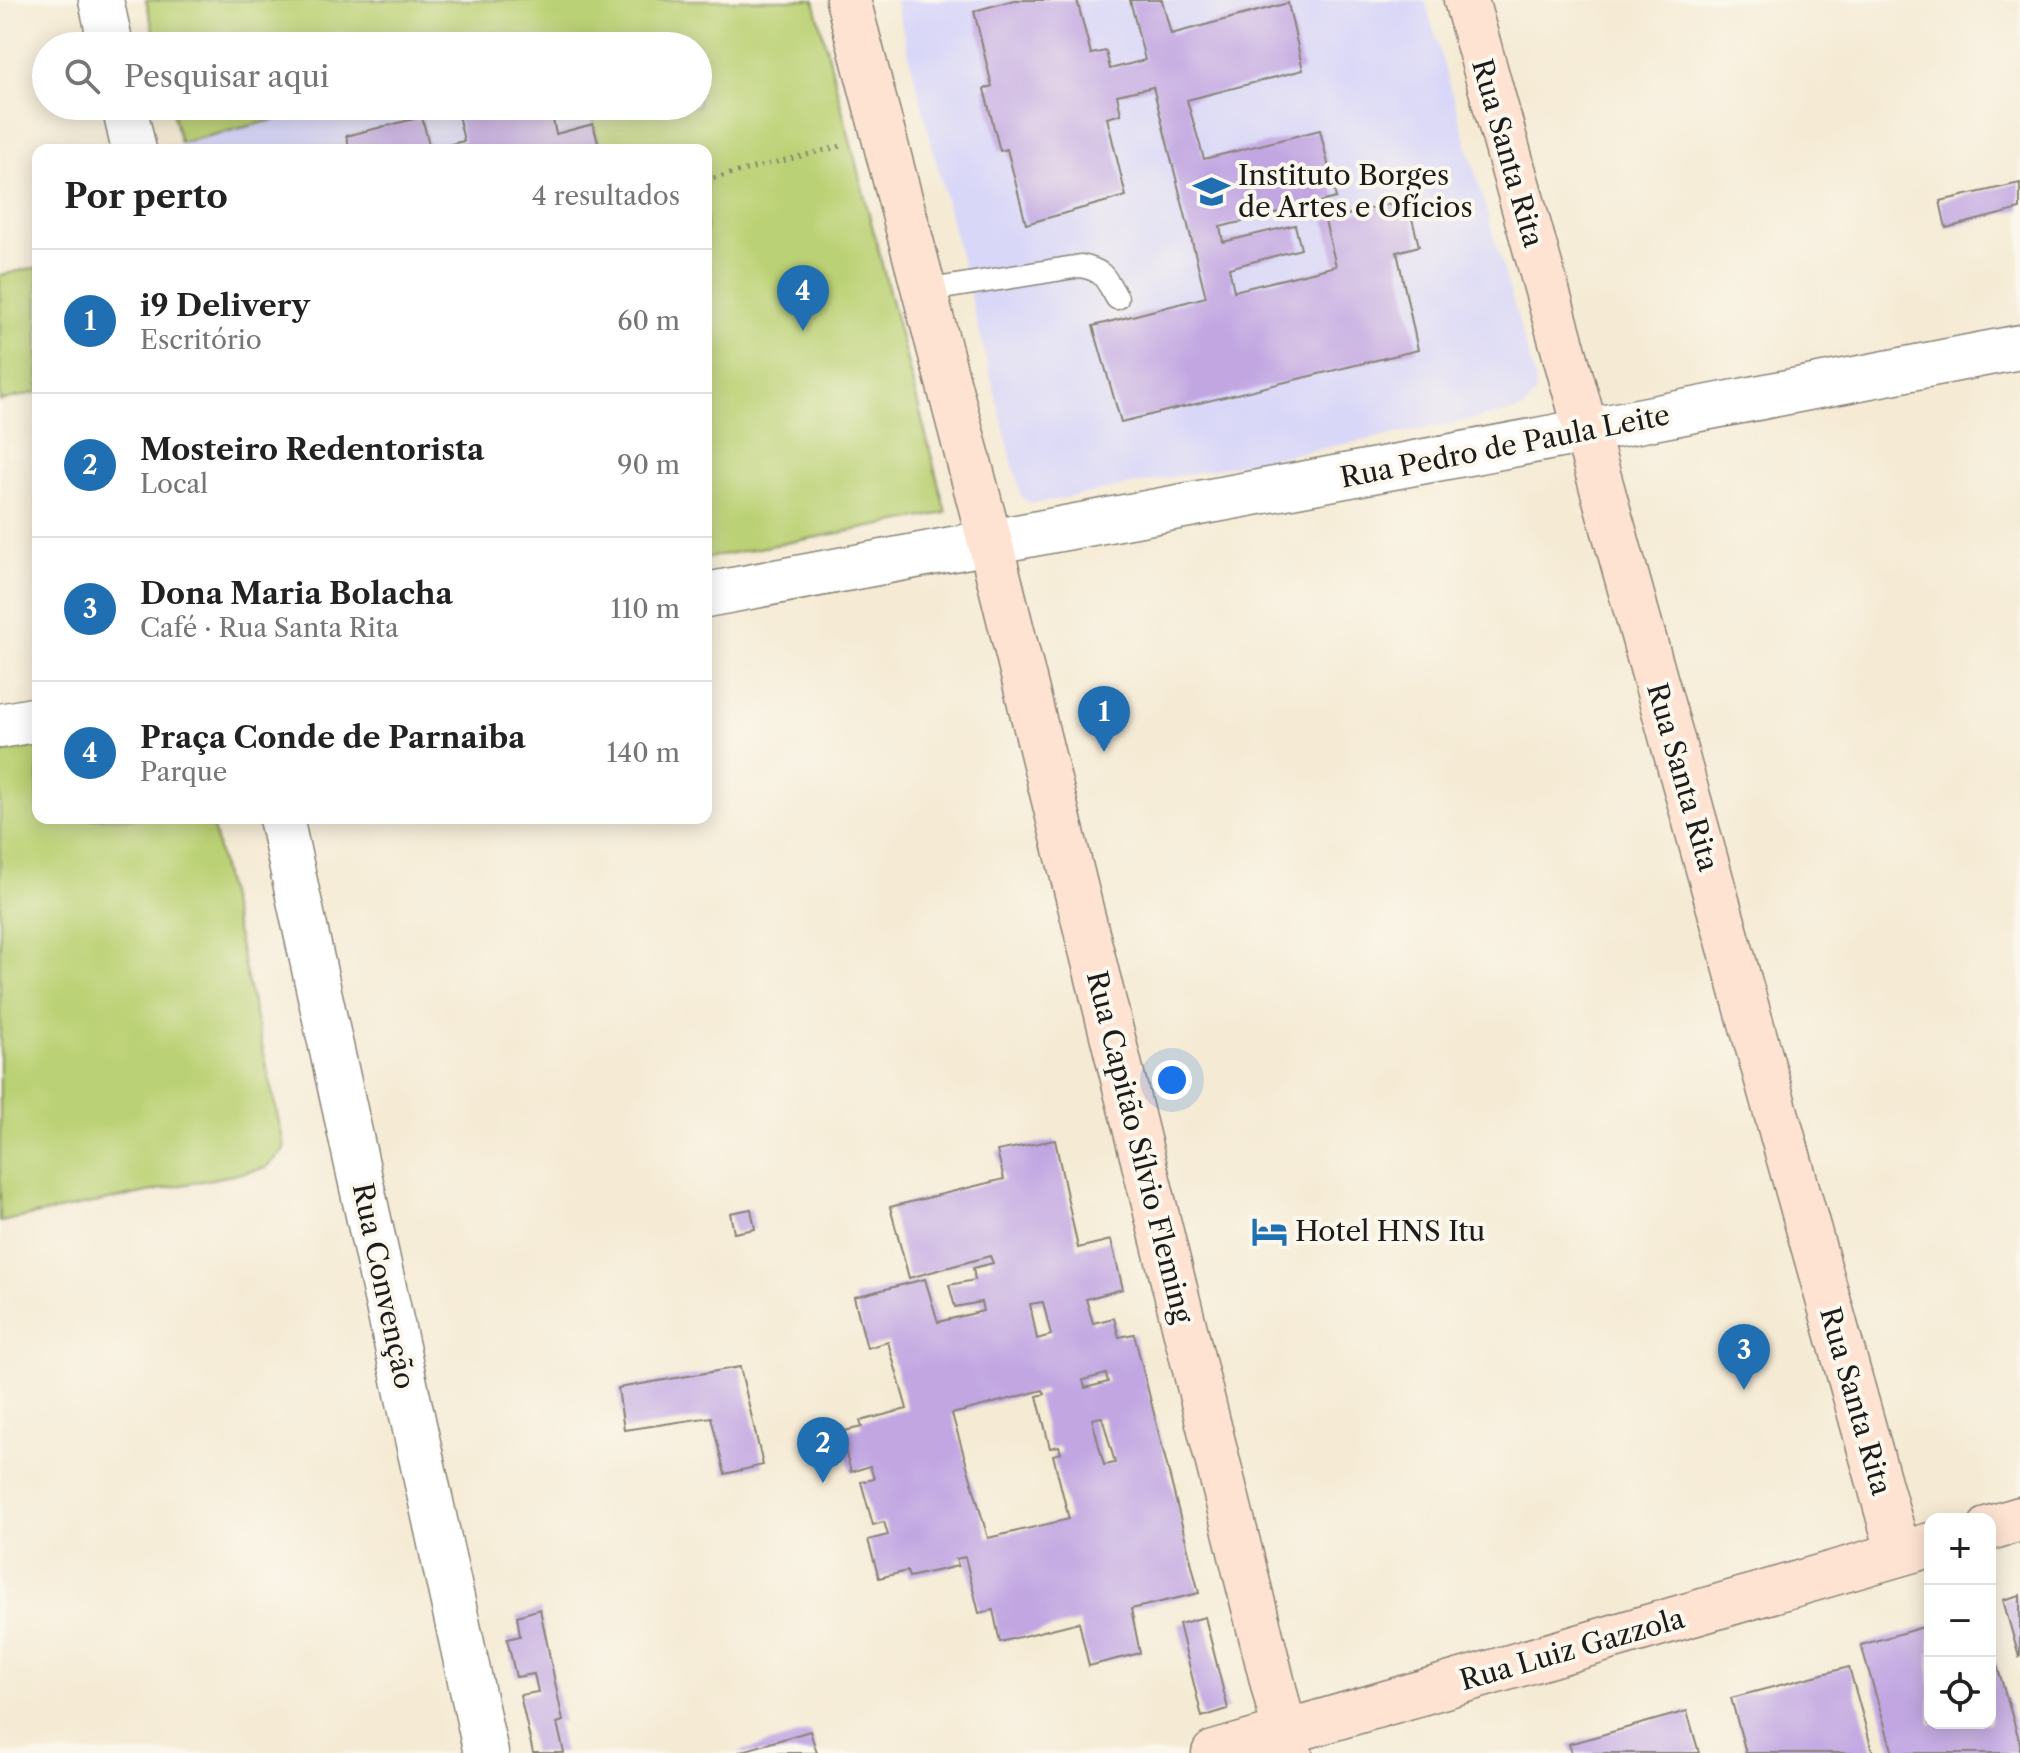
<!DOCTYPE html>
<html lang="pt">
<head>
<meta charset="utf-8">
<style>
  :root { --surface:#fff; --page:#f6f6f6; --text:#222; --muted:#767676; --line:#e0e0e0; --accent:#1f6fb2 }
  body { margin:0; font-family:"Libre Caslon Text",serif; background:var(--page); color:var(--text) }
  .controls { position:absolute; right:24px; bottom:24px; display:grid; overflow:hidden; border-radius:16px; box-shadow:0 4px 20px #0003 }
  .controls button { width:72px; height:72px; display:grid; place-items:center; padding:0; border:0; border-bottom:2px solid var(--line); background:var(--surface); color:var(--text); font:40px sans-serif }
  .you { position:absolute; left:1172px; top:1080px; width:28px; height:28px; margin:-20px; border:6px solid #fff; border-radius:50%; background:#1a73e8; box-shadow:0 0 0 12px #1a73e833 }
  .badge { display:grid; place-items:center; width:52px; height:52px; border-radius:50%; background:var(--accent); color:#fff; font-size:26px; font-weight:700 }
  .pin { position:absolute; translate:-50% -66px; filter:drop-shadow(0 2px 4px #0008) }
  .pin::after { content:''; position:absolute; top:42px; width:28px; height:24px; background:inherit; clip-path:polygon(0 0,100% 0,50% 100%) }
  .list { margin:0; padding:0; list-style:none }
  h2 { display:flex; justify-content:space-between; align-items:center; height:104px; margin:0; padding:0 32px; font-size:34px }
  h2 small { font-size:26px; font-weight:400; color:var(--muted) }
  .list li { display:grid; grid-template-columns:52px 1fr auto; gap:24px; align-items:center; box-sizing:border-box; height:144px; padding:0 32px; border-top:2px solid var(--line) }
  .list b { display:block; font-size:30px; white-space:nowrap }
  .list p { margin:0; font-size:26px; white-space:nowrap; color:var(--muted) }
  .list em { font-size:26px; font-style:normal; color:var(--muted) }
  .icon { flex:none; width:44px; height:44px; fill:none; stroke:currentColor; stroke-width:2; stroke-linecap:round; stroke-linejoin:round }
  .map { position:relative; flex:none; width:2020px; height:1753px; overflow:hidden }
  .search { position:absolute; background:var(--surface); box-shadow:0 4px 20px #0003; left:32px; top:32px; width:680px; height:88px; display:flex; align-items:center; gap:20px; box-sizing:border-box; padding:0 28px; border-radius:44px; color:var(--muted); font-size:30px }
  .panel { position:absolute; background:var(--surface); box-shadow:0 4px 20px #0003; left:32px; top:144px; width:680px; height:680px; border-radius:16px }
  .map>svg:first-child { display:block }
</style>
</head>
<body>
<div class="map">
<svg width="2020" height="1753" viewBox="0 0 2020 1753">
  <rect width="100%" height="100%" fill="#fbf7ec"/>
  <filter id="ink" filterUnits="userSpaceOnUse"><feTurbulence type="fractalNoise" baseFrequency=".0125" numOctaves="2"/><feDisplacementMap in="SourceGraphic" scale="16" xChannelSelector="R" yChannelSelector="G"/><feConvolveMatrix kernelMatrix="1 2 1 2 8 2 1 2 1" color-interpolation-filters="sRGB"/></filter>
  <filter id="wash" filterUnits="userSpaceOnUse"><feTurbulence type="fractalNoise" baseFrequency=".006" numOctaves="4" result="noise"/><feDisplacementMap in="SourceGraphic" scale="32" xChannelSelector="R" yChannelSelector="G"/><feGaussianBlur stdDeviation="1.8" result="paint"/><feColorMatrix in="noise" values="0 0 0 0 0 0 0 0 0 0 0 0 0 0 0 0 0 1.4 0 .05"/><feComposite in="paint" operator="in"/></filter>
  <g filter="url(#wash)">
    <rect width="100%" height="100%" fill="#f5ebd5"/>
    <!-- built -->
    <path fill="#d9d7f8" d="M895,0H1425L1536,381L1535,395L1522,410L1033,504L1025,500L1021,496Z
      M331,106H589L601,150H182L180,143Z"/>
    <!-- green -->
    <path fill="#bbd175" stroke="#6c7648" stroke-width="2" d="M146,0H814L946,513L706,558V150H601L589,106H698V46H157Z
      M171,106H331L180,143Z
      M38,267V392L0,401V275Z
      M38,746V818H211L285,1149L266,1168L0,1222V753Z"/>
    <g id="blocks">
      <!-- building -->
      <path fill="#c1a6e2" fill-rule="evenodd" d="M1014,0H1077L1091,54L1106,51L1110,69L1145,60L1130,0H1162L1171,34L1288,3L1303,70L1187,100L1204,159L1320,130L1336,198L1220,227L1223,242L1295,225L1301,249L1229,268L1234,291L1336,266L1325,221L1407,199L1419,246L1397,252L1418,350L1121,422L1093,326L1206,297L1153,87L1117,95L1121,114L1107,118L1126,196L1026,224L1007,149L1000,151L984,89L992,86L974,11Z
        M456,106H550L556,134L593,124L600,150H350L346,136L422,117L430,149L464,141Z
        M2020,183V209L1946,228L1940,201Z
        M1055,1140L1078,1248L1111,1240L1123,1289L1086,1299L1093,1323L1114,1318L1119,1337L1134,1334L1199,1593L1131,1609L1140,1653L1089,1666L1079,1622L1000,1642L993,1610L979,1613L965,1557L956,1559L958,1566L909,1577L907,1571L879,1578L868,1540L888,1535L884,1522L873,1525L861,1482L874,1479L870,1466L851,1472L840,1432L862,1427L860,1421L907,1409L888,1342L867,1348L854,1297L925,1279L938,1322L983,1311L981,1302L955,1307L949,1285L975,1280L973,1268L993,1263L990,1256L909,1278L890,1207L1004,1179L997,1151ZM1043,1302L1051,1335L1037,1339L1030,1304ZM1106,1374L1108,1382L1085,1388L1083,1380ZM1043,1390L1045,1394L1037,1396L1050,1448L1059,1446L1061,1453L1053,1455L1069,1519L988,1538L952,1414ZM1102,1417L1115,1463L1104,1465L1092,1419Z
        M751,1209L755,1229L734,1233L730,1213Z
        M740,1367L763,1465L725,1474L711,1417L624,1430L618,1388Z
        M2020,1595V1656L2019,1657L2003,1600Z
        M540,1609L563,1721L557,1723L564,1753H533L520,1695L538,1692L534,1674L516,1677L507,1639L520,1636L517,1616Z
        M1205,1617L1228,1709L1202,1717L1179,1624Z
        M1930,1625V1723H1990L1991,1645L2020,1743V1753H1893L1861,1645Z
        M1849,1667L1873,1753H1746L1731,1698Z
        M1687,1711L1699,1753H1572L1569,1744Z
        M810,1731L817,1753H739V1752Z"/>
    </g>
  </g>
  <g filter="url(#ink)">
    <use href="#blocks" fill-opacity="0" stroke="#888478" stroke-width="2"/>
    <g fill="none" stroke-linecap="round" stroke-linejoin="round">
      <defs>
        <path id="lane" d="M924,291L1081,266C1106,271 1105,279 1117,298"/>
        <path id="street" d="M101,0L111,46
          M124,106L134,150
          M706,595L1586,431L2020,347
          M0,726L38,719
          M281,818L486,1753"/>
        <path id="secondary" d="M848,0L990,542L1290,1753
          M1466,0L1899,1554
          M1990,1528L2020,1519
          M1214,1753L1930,1545"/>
      </defs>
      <!-- lane casing -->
      <use href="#lane" stroke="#888478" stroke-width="25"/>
      <!-- street casing -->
      <use href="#street" stroke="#888478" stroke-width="47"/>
      <!-- secondary casing -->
      <use href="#secondary" stroke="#888478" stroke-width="47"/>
      <!-- path -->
      <path stroke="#888478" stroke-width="5" stroke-dasharray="2 6" stroke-linecap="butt" d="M706,180L845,145"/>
      <!-- lane -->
      <use href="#lane" stroke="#fff" stroke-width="22"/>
      <!-- street -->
      <use href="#street" stroke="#fff" stroke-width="44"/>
      <!-- secondary -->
      <use href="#secondary" stroke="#fee3d2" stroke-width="44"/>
    </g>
  </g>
  <!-- icons -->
  <defs>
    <symbol id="university-bare" viewBox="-9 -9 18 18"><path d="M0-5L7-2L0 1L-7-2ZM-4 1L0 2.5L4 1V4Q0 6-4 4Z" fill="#1f6fb2" stroke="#fbf7ec" stroke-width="2.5" paint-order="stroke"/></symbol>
    <symbol id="hotel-bare" viewBox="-9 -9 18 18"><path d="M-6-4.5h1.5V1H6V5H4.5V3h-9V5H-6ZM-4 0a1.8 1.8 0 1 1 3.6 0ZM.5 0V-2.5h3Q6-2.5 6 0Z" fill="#1f6fb2" stroke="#fbf7ec" stroke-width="2.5" paint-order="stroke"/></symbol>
  </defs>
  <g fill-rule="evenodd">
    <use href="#university-bare" x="1186" y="166" width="51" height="51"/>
    <use href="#hotel-bare" x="1244" y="1206" width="51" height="51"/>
  </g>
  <g text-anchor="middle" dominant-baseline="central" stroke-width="8" stroke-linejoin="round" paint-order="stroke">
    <!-- street labels -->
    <g font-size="28" fill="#1c1c1c" stroke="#fbf7ec">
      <text transform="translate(1508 153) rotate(74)">Rua Santa Rita</text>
      <text transform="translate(1505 446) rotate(-11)">Rua Pedro de Paula Leite</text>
      <text transform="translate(1683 777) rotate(74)">Rua Santa Rita</text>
      <text transform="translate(1140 1147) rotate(76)">Rua Capitão Sílvio Fleming</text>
      <text transform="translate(384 1286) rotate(78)">Rua Convenção</text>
      <text transform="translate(1856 1401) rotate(74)">Rua Santa Rita</text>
      <text transform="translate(1572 1649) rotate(-16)">Rua Luiz Gazzola</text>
    </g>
    <!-- poi labels -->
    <g font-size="28" fill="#1c1c1c" stroke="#fbf7ec" text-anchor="start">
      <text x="1238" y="175">Instituto Borges<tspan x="1238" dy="32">de Artes e Ofícios</tspan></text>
      <text x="1295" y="1231">Hotel HNS Itu</text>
    </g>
  </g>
</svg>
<div class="controls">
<button>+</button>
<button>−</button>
<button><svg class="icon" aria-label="locate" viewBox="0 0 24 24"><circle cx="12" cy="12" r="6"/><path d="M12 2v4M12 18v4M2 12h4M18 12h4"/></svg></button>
</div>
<div class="you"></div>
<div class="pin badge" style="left:1104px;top:752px">1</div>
<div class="pin badge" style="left:823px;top:1483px">2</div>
<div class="pin badge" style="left:1744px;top:1390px">3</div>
<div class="pin badge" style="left:803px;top:331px">4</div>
<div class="search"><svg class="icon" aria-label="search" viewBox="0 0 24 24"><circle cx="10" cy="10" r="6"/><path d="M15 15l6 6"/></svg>Pesquisar aqui</div>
<section class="panel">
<h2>Por perto<small>4 resultados</small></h2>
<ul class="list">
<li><span class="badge">1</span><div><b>i9 Delivery</b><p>Escritório</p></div><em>60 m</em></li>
<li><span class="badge">2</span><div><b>Mosteiro Redentorista</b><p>Local</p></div><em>90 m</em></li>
<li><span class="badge">3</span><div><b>Dona Maria Bolacha</b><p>Café · Rua Santa Rita</p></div><em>110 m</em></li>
<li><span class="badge">4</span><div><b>Praça Conde de Parnaiba</b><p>Parque</p></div><em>140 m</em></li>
</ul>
</section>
</div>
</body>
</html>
